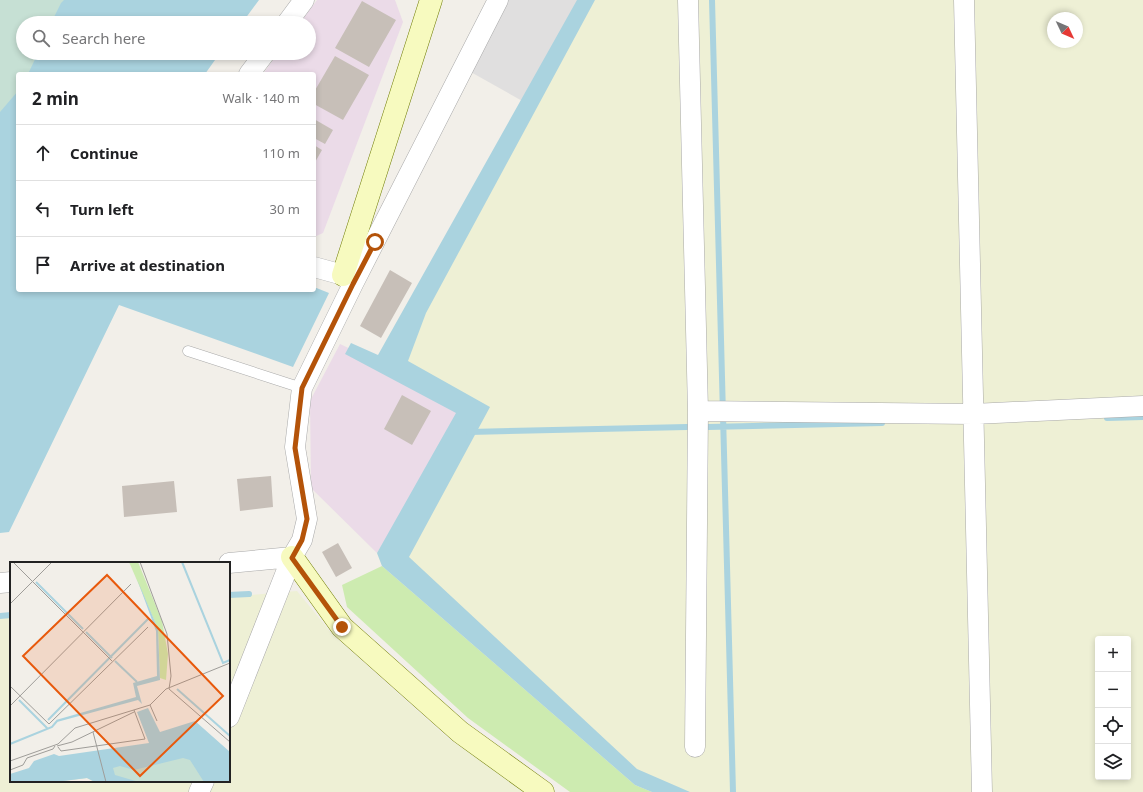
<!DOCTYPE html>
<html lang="en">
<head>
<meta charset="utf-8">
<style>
  :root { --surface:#fff; --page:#f2f2f2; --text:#202124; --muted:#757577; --line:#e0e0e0 }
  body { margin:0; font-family:"Noto Sans",sans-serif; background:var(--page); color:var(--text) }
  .controls { position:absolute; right:12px; bottom:12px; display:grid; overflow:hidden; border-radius:4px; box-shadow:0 2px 6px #0003 }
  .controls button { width:36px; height:36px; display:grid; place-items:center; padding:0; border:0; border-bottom:1px solid var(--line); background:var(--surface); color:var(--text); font:20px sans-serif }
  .compass { position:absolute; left:1047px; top:12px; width:36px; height:36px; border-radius:50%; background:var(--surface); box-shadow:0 2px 6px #0003; rotate:134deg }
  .stop { position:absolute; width:12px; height:12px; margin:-9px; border:3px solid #b45309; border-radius:50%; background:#fff }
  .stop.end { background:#b45309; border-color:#fff; box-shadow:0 1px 4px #0008 }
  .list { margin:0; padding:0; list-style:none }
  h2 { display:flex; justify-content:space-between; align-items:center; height:52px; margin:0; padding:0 16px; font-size:17px }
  h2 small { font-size:13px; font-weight:400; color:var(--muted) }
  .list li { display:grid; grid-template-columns:26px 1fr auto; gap:12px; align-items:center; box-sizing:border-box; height:56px; padding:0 16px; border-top:1px solid var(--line) }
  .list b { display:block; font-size:15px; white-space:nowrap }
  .list em { font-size:13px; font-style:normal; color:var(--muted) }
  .icon { flex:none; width:22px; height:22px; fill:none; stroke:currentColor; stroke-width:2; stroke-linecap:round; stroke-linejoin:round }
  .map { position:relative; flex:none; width:1143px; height:792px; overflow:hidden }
  .search { position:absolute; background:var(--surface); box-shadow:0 2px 6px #0003; left:16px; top:16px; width:300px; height:44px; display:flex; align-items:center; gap:10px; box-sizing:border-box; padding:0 14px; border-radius:22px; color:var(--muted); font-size:15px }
  .panel { position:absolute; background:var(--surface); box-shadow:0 2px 6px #0003; left:16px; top:72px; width:300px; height:220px; border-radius:4px }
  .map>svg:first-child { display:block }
</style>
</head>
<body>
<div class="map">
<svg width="1143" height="792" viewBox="0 0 1143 792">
  <rect width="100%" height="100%" fill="#f2efe9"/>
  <!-- residential -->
  <path fill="#e0dfdf" d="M493,0H589L533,107L460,66Z"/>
  <!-- industrial -->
  <path fill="#ebdbe8" d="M317,0H395L403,22L323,233L314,237V74H263L278,53H309V23H300Z
    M340,344L395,370L466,411L377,553L311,488L310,401Z"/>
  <!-- farmland -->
  <path fill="#eef0d5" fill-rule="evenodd" d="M589,0H1143V792H652L635,785L382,566L377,553L466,411L395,370ZM1053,18H1077V42H1053ZM1098,639H1128V777H1098Z
    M297,591L333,635L449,739L527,792H0V618L11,617V781H229V597Z"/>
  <!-- grass -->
  <path fill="#cdebb0" d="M382,566L635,785L652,792H570L468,718L347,607L342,585Z"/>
  <!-- wetland -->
  <path fill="#c6e0d4" d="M0,0H132L108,23H23V53H77L56,74H18V149L0,203Z"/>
  <!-- water -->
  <path fill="#aad3df" d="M64,0H259L242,23H51L61,3Z
    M577,0H595L426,313L408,361L490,407L409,557L637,769L690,792H652L635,785L382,566L377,553L456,413L345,354L351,343L378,355Z
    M38,53H220L205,74H28Z
    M18,91V290H314V287L329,293L293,367L119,305L9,532L0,533V112Z"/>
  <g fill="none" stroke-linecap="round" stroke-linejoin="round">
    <!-- stream -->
    <path stroke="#aad3df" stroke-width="6" d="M712,0L733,792
      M1107,418L1143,417
      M708,427L882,423
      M469,432L687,427
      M229,595L249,594
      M0,616L11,615"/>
  </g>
  <!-- building -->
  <path fill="#c7bfb8" d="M362,1L396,20L369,67L335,48Z
    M335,56L369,75L343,120L314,104V92Z
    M314,119L333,130L325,144L314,138Z
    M314,145L322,150L314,164Z
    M390,270L412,283L381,338L360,326Z
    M402,395L431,411L412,445L384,429Z
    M271,476L273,507L240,511L237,479Z
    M174,481L177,512L124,517L122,486Z
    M338,543L352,568L336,577L322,552Z"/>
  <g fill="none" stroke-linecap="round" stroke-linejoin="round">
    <defs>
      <path id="lane" d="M188,351L302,388"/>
      <path id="street" d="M688,0L698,411L695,747
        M964,0L982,792
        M287,23L304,0
        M249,74L265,53
        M314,267L343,275L353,284
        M698,411L973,414L1143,406
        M229,563L292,557
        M0,583L11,582
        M229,717L292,557L302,540L307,519L295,447L302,388L353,284L498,0
        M199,792L204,781"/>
      <path id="secondary" d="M343,275L431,0
        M292,557L342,627L460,732L543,792"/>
    </defs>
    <!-- lane casing -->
    <use href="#lane" stroke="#a9a9a9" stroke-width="11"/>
    <!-- street casing -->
    <use href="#street" stroke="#a9a9a9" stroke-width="21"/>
    <!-- secondary casing -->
    <use href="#secondary" stroke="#707d05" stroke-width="23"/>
    <!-- lane -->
    <use href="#lane" stroke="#fff" stroke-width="10"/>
    <!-- street -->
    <use href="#street" stroke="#fff" stroke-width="20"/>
    <!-- secondary -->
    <use href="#secondary" stroke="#f7fabf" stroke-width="22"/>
  </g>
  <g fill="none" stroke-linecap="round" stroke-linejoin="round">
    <!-- route -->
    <path stroke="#b45309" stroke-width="5" d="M342,627L292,558L302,540L307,519L295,448L302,388L353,284L375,242"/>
  </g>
  <!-- overview -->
  <g transform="translate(10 562)">
    <rect width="220" height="220" fill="#f2efe9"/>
    <path d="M119,0H128L152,59L158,92L156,118L150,116L148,67Z" fill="#cdebb0"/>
    <path d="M170,186L201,220H85L77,216L45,220H0Z" fill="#c6e0d4"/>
    <path d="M127,17L148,67L150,118L127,124L132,142L128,138L47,160L46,158L126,135L123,121L147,114L146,69ZM138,146L150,170L185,159L220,190V220H194L180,198L173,196L124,208L110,204L103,206L105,213L129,220H85L77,216L45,220H0V212L19,206L24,199L44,192L49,194L139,181L127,150Z" fill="#aad3df"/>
    <path fill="none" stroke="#aad3df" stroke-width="2" d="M172,0L213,101L220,98M26,20L73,67M76,70L102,96M105,99L127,120M167,127L220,174M9,138L38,167M38,158L139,56M0,182L42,165L47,159"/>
    <path fill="none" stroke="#9f9d99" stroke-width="1" d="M3,0L102,99M130,0L157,72L161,114L159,127M0,42L42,0M0,124L39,162L138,65M159,127L220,180M140,143L147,159M0,144L121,22M83,170L96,220M47,184L62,180L124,150M48,185L51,189L135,177L124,148M0,199L48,182L65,166L140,143L156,127L220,101M0,208L13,203L17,196L43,187L45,184"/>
    <path fill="#e8590c" fill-opacity="0.15" stroke="#e8590c" stroke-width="2" d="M97,13L213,134L130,214L13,94Z"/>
    <rect width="220" height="220" fill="none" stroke="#222" stroke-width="2"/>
  </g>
</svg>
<div class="controls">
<button>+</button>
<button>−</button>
<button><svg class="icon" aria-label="locate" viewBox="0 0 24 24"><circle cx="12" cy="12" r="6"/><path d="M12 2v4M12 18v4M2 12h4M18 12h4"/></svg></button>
<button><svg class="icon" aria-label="layers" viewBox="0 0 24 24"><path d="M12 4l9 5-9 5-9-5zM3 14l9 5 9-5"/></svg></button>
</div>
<svg class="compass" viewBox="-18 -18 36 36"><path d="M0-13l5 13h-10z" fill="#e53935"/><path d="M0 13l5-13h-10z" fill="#757577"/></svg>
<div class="stop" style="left:375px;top:242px"></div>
<div class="stop end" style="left:342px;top:627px"></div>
<div class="search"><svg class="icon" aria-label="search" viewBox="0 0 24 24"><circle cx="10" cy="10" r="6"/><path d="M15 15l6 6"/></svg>Search here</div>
<section class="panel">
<h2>2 min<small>Walk · 140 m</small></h2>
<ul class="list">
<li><svg class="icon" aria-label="ahead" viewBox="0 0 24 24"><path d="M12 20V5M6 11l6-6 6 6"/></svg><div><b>Continue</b></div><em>110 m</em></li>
<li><svg class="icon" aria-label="left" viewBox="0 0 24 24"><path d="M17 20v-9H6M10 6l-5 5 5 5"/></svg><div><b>Turn left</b></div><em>30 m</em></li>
<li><svg class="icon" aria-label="arrive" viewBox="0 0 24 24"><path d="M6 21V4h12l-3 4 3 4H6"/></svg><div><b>Arrive at destination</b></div></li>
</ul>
</section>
</div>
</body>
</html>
